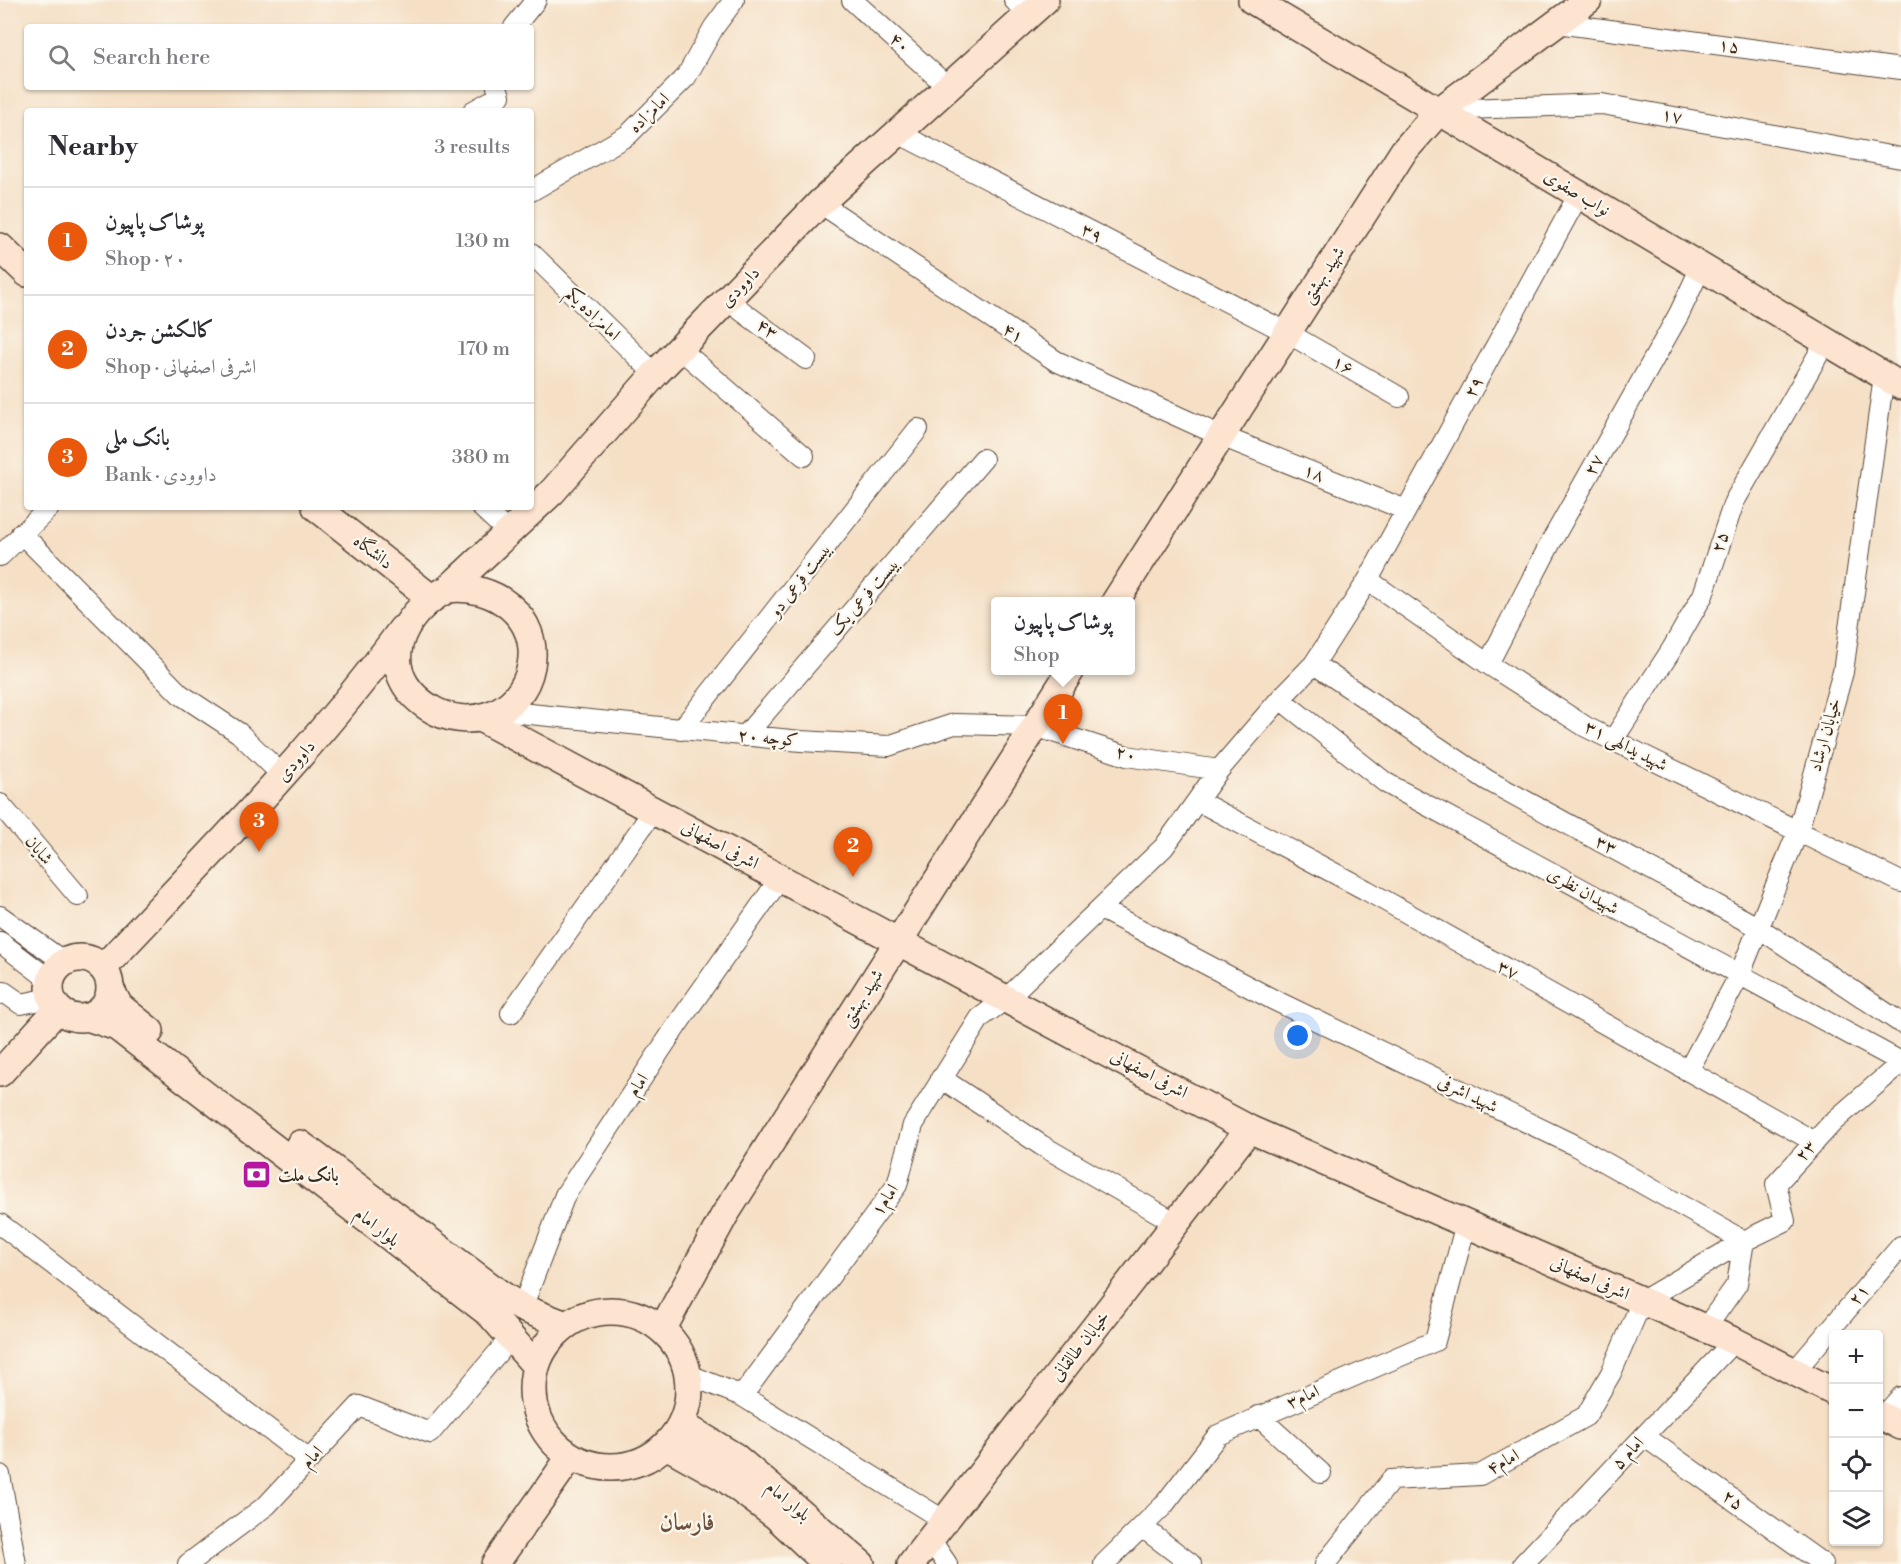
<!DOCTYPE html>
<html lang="en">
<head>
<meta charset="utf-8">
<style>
  :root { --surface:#fff; --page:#f2f2f3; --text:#2b2b33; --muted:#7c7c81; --line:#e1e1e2; --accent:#ea580c }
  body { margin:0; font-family:"Libre Bodoni",Amiri,serif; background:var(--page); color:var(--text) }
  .controls { position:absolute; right:18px; bottom:18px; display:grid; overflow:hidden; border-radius:6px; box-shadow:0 2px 4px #0004 }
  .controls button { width:54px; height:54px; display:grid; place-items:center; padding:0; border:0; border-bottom:2px solid var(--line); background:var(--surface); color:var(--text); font:30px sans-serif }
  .you { position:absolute; left:1298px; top:1036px; width:21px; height:21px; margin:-15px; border:4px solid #fff; border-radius:50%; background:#1a73e8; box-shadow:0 0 0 9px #1a73e833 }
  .badge { display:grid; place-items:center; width:39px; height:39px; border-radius:50%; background:var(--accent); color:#fff; font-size:20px; font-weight:700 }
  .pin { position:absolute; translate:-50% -50px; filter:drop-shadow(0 2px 3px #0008) }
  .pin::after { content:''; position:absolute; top:32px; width:21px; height:18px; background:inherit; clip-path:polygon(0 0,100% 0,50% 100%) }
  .popup { position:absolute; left:991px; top:597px; width:144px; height:78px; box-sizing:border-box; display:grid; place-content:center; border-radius:6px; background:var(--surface); filter:drop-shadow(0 2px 4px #0005); font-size:20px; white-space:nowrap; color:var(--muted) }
  .popup b { font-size:22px; color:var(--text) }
  .popup::after { content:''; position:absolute; left:50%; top:100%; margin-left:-12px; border:12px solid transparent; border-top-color:var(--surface) }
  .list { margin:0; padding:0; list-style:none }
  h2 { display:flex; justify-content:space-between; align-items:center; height:78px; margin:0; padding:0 24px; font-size:26px }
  h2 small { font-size:20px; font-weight:400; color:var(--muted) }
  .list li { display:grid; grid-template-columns:39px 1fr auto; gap:18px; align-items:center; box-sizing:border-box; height:108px; padding:0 24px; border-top:2px solid var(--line) }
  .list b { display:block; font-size:22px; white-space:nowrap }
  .list p { margin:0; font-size:20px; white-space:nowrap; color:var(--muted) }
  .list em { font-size:20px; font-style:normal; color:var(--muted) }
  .icon { flex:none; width:33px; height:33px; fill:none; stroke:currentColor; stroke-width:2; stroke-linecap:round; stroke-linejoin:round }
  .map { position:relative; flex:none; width:1901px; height:1564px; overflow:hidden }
  .search { position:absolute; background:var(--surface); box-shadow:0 2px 4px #0004; left:24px; top:24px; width:510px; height:66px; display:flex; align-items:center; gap:15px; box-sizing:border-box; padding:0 21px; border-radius:6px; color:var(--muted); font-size:22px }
  .panel { position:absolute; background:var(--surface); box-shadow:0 2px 4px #0004; left:24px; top:108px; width:510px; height:402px; border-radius:6px }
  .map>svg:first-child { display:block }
</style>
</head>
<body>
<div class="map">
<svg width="1901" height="1564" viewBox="0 0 1901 1564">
  <rect width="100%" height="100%" fill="#fbf7ec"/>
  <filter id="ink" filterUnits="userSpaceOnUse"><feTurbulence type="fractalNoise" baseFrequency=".0167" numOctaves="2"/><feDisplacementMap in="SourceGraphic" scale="12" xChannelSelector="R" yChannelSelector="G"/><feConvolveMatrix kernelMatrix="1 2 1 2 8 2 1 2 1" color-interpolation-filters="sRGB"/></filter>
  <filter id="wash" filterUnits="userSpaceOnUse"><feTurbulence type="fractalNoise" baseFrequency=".008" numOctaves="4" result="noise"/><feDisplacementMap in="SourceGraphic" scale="24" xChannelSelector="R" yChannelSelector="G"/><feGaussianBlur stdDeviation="1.35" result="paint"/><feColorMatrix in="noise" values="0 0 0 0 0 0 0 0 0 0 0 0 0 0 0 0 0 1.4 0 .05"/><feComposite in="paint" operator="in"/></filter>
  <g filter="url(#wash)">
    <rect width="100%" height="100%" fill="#f5dfc5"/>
  </g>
  <g filter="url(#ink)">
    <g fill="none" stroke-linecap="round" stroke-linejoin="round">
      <defs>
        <path id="street" d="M852,0L948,87
          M1014,0L1029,15
          M1557,23L1901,69
          M514,27L536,0
          M1440,110L1602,104L1901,158
          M473,111L500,96L497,87
          M898,133L1286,332L1399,397
          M531,191L628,135L686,77L714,27L734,0
          M820,203L1056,361L1221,436L1406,510
          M531,253L655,374
          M727,300L806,359
          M680,349L804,456
          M481,507L509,533
          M21,533L180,694L239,733L283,776
          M0,556L50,507
          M1368,580L1488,664L1586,727L1901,882
          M1314,664L1487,780L1759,928L1901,1023
          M1488,664L1551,542L1679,314L1701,267
          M1280,699L1386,783L1901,1062
          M500,711L801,741L888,746L954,724L1035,726L1127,756L1219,770
          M681,730L918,429
          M745,736L983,459
          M1613,740L1672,649L1703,595L1734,502L1826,341
          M1198,801L1366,890L1815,1142
          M0,804L78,896
          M1101,909L1272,999L1574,1145L1744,1241L1737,1284L1705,1329
          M0,916L64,962
          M0,942L51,981
          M0,994L4,992L21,1004L51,998
          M511,1013L654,810
          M1688,1071L1739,976L1798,831L1843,672L1884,376
          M941,1078L1041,1145L1176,1223
          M0,1224L309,1460
          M522,1308L565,1195L677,1025L781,877
          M1794,1372L1901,1246
          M687,1374L742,1396L945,1521
          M742,1396L897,1185L913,1125L980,1018L1007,998L1164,847L1219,770L1280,699L1314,664L1368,580L1579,194
          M1258,1416L1321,1473
          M1883,1417L1901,1397
          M1644,1436L1823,1564
          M0,1475L16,1564
          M1142,1527L1191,1564
          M930,1539L947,1564
          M188,1564L267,1505L359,1406L430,1433L512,1336
          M1104,1564L1163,1506L1218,1435L1435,1341L1466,1223
          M1325,1564L1391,1480L1480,1475L1586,1416L1611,1373L1642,1301L1744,1241L1785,1221L1776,1184L1833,1122L1901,1063
          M1523,1564L1734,1341"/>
        <path id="secondary" d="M1252,0L1901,386
          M0,247L27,273
          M316,507L431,598
          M448,589C493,583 540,616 531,666C522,715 467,733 428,707C374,671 399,613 448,589L552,492L655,374L820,203L1045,0
          M1115,602L1403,152L1440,110L1588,0
          M482,719L1249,1129L1734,1341L1834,1392
          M50 988a30 30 0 1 1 60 0a30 30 0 1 1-60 0Z
          M103,968C206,858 313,751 402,629
          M111,990L119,1006L150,1031
          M90,1018L117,1027L490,1314L536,1366
          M0,1073L58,1009
          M300,1144L499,1293L522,1308L566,1325
          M533 1389a78 78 0 1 1 156 0a78 78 0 1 1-156 0Z
          M662,1330L724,1216L1071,670
          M1878,1414L1901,1426
          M681,1424L734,1456L861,1564
          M666,1445L723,1477L776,1516L827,1564
          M495,1564L571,1456
          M911,1564L1249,1129"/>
      </defs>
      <!-- street casing -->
      <use href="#street" stroke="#574537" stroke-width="22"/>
      <!-- secondary casing -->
      <use href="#secondary" stroke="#574537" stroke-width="30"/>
      <!-- street -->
      <use href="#street" stroke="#fff" stroke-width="20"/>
      <!-- secondary -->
      <use href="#secondary" stroke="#fde4d1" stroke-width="27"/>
    </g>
  </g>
  <!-- icons -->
  <defs>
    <symbol id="bank-square" viewBox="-11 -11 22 22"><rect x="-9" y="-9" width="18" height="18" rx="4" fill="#b5179e" stroke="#fbf7ec"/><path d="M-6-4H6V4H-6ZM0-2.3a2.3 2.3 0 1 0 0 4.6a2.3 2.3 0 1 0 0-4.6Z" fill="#fff"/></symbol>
  </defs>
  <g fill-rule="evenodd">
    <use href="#bank-square" x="240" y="1158" width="33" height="33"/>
  </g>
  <g text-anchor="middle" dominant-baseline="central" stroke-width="4.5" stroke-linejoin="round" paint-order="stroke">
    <!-- street labels -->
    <g font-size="18" fill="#3b2a1e" stroke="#fbf7ec">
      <text transform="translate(900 43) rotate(42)">۴۰</text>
      <text transform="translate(1729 46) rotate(8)">۱۵</text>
      <text transform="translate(649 113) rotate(-44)">امامزاده</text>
      <text transform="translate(1672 116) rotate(10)">۱۷</text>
      <text transform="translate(1577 193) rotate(31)">نواب صفوی</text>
      <text transform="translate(1092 233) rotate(27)">۳۹</text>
      <text transform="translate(1323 275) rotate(-57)">شهید بهشتی</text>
      <text transform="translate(740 287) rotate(-46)">داوودی</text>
      <text transform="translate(593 314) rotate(44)">امامزاده یکم</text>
      <text transform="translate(767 329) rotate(37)">۴۳</text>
      <text transform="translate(1013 333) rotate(34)">۴۱</text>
      <text transform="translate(1343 365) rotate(29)">۱۶</text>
      <text transform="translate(1474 387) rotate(-61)">۲۹</text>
      <text transform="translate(1594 465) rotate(-61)">۲۷</text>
      <text transform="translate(1314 473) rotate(22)">۱۸</text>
      <text transform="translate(1720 542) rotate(-72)">۲۵</text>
      <text transform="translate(373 552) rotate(38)">دانشگاه</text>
      <text transform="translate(800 580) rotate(-52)">بیست فرعی دو</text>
      <text transform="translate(864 597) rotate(-49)">بیست فرعی یک</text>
      <text transform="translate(1825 735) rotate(-74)">خیابان ارشاد</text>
      <text transform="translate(768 738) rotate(5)">کوچه ۲۰</text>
      <text transform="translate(1626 746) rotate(27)">۳۱ شهید یدالهی</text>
      <text transform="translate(1126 754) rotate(14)">۲۰</text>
      <text transform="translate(296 761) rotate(-49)">داوودی</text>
      <text transform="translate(720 845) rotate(28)">اشرفی اصفهانی</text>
      <text transform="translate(1606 845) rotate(28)">۳۳</text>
      <text transform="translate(39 850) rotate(50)">شایان</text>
      <text transform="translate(1583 891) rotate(29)">شهیدان نظری</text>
      <text transform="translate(1508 970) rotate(29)">۳۷</text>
      <text transform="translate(862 998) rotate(-58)">شهید بهشتی</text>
      <text transform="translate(1149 1074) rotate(28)">اشرفی اصفهانی</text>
      <text transform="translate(638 1085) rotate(-56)">امام</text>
      <text transform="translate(1468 1094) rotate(26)">شهید اشرفی</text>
      <text transform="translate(1806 1151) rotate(-47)">۲۳</text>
      <text transform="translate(885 1200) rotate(-56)">امام۱</text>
      <text transform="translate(377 1227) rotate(38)">بلوار امام</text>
      <text transform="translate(1590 1278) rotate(24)">اشرفی اصفهانی</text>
      <text transform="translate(1859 1295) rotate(-50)">۲۱</text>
      <text transform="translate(1080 1346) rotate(-52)">خیابان طالقانی</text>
      <text transform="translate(1303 1397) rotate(-24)">امام۳</text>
      <text transform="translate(1628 1453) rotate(-47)">امام ۵</text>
      <text transform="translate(312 1457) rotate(-47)">امام</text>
      <text transform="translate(1503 1462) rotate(-29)">امام۴</text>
      <text transform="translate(1733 1500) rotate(36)">۲۵</text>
      <text transform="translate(788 1501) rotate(40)">بلوار امام</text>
    </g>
    <!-- poi labels -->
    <g font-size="18" font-weight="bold" fill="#3b2a1e" stroke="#fbf7ec" text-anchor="start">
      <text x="278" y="1175">بانک ملت</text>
    </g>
    <!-- district labels -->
    <g font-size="24" font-weight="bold" fill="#6e513d" stroke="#fbf7ec">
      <text x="687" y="1523">فارسان</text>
    </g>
  </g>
</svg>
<div class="controls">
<button>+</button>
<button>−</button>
<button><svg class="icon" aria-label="locate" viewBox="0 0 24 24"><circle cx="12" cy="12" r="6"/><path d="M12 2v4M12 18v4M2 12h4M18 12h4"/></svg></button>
<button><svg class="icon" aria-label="layers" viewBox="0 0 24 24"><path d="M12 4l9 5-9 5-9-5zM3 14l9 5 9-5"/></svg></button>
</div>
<div class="you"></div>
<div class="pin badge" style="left:1063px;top:744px">1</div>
<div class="popup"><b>پوشاک پاپیون</b>Shop</div>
<div class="pin badge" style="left:853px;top:877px">2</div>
<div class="pin badge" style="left:259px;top:852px">3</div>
<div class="search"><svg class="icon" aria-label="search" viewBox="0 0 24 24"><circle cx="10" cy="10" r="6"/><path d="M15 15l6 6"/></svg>Search here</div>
<section class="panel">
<h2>Nearby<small>3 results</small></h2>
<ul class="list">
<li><span class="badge">1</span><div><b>پوشاک پاپیون</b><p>Shop · ۲۰</p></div><em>130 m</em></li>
<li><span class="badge">2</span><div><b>کالکشن جردن</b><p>Shop · اشرفی اصفهانی</p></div><em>170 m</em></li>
<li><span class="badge">3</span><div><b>بانک ملی</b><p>Bank · داوودی</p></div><em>380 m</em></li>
</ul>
</section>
</div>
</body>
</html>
